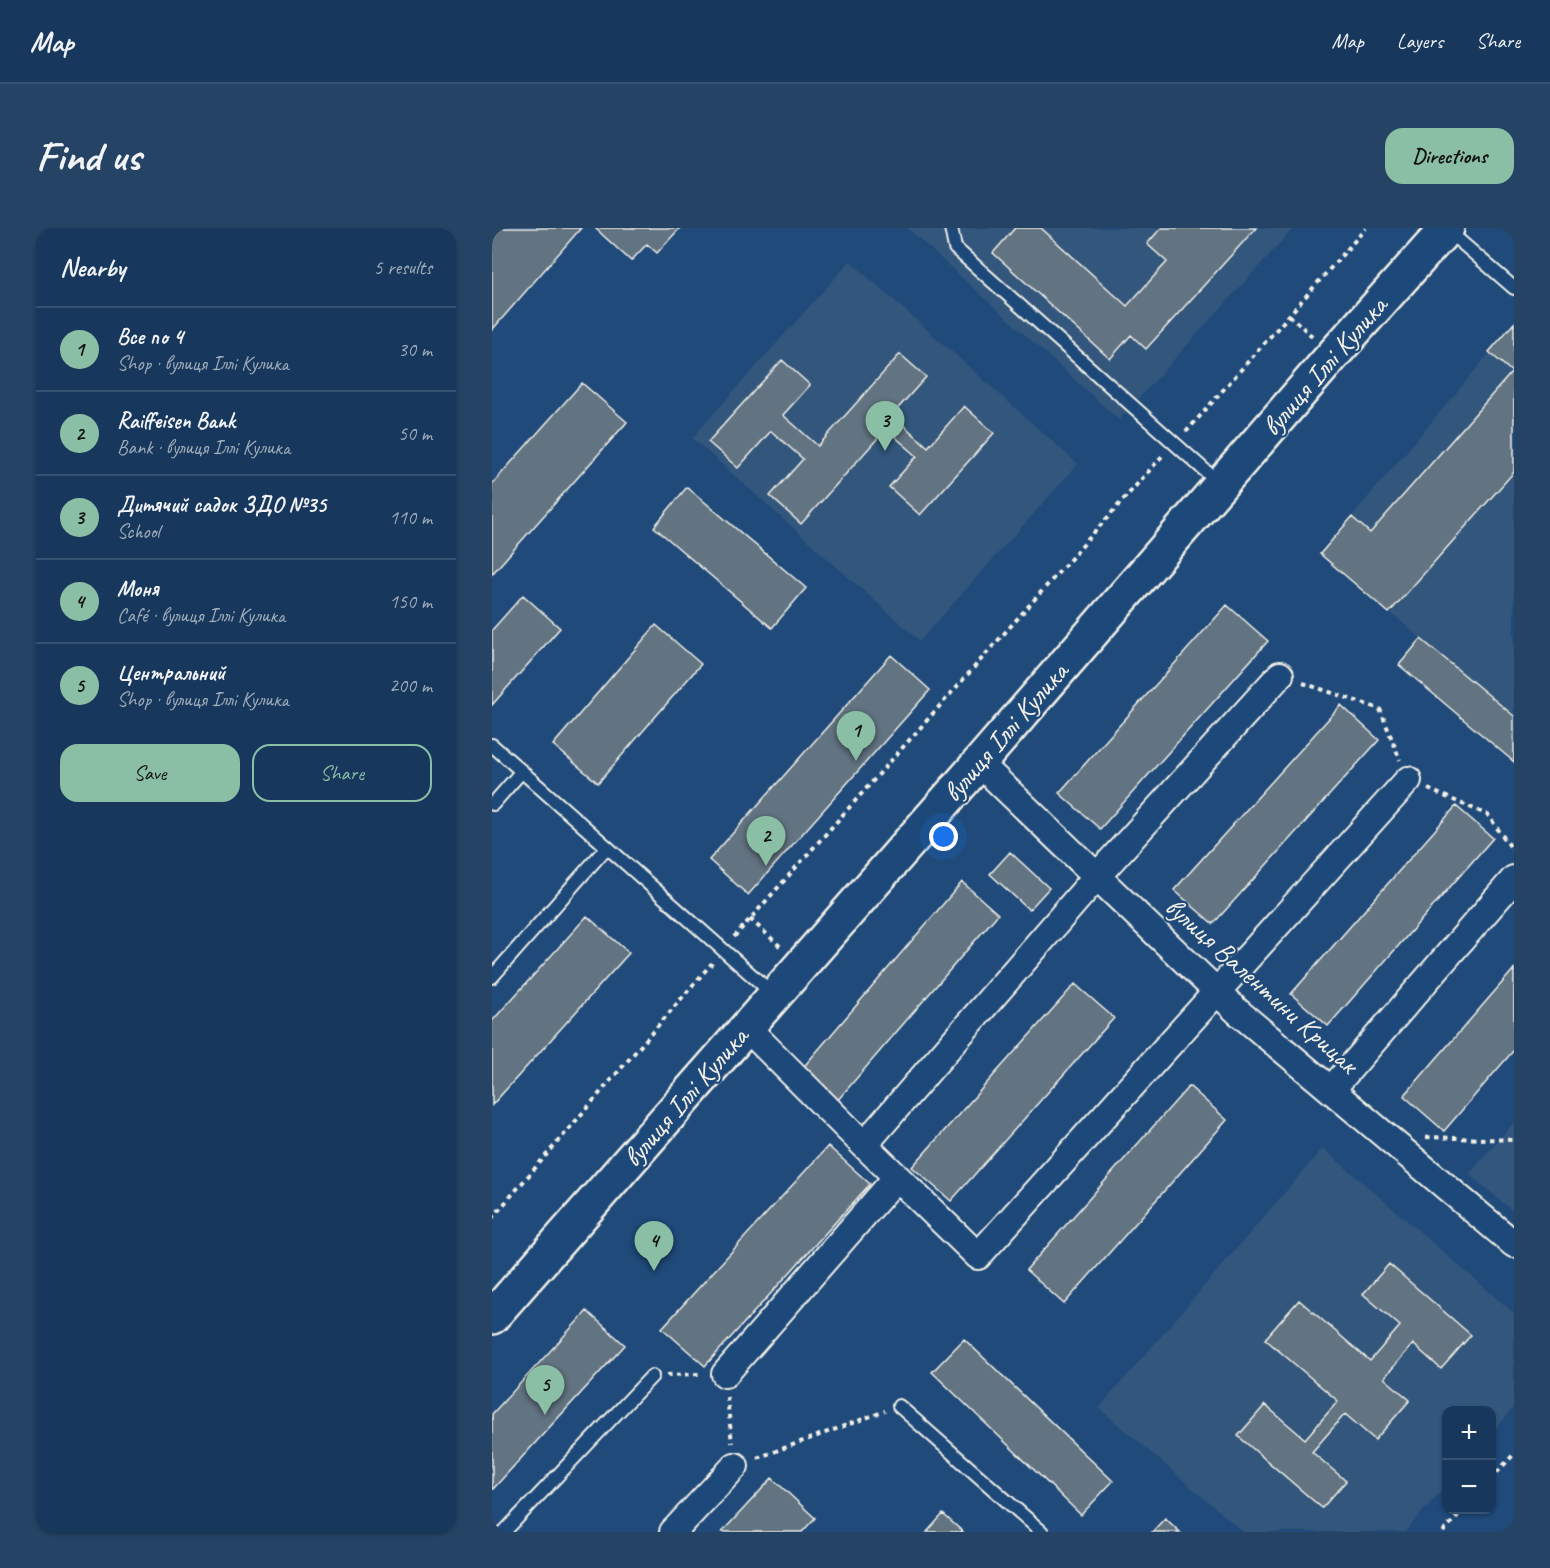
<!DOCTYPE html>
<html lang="en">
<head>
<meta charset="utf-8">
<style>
  :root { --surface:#17385c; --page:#244365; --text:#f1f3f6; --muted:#9eacbb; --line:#365272; --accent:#8abfa5 }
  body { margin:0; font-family:Caveat,sans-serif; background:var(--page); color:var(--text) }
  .controls { position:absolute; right:18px; bottom:18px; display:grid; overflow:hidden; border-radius:12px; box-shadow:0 2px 4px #0004 }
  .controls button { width:54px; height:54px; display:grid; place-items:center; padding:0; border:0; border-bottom:2px solid var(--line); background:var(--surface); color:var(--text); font:30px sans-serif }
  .you { position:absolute; left:452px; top:609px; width:21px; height:21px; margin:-15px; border:4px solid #fff; border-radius:50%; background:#1a73e8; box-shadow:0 0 0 9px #1a73e833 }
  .badge { display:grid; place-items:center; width:39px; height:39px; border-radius:50%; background:var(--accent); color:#111; font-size:20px; font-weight:700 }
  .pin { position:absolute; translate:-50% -50px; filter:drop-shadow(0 2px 3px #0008) }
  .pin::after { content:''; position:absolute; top:32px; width:21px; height:18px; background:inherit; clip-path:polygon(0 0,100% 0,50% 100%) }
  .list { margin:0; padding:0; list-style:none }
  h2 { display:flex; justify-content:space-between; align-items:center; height:78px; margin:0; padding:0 24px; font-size:26px }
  h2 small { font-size:20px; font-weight:400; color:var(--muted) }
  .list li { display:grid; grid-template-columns:39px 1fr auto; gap:18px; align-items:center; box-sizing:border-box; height:84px; padding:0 24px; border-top:2px solid var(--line) }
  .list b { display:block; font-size:22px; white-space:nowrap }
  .list p { margin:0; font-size:20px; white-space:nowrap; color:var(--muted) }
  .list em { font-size:20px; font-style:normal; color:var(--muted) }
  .actions { display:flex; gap:12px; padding:18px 24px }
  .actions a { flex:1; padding:14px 0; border:2px solid var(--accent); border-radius:18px; text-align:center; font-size:21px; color:var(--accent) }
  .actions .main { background:var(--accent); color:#111 }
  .map { position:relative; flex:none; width:1022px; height:1304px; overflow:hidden; border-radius:18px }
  header { display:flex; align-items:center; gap:36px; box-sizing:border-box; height:84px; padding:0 30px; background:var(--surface); border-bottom:2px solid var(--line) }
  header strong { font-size:28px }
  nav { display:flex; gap:33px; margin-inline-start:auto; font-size:21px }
  .intro { display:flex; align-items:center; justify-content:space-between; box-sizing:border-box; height:144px; padding:0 36px }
  h1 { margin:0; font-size:42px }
  .button { padding:15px 27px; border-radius:18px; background:var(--accent); color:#111; font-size:21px; font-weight:700 }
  main { display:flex; gap:36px; padding:0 36px }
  aside { flex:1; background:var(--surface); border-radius:18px; box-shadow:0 2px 4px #0004 }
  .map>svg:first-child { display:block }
</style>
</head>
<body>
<header>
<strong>Map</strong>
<nav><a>Map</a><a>Layers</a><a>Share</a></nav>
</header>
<div class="intro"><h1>Find us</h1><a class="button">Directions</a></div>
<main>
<aside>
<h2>Nearby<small>5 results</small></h2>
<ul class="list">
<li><span class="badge">1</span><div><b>Все по 4</b><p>Shop · вулиця Іллі Кулика</p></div><em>30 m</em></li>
<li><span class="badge">2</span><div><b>Raiffeisen Bank</b><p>Bank · вулиця Іллі Кулика</p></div><em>50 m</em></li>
<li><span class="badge">3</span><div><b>Дитячий садок ЗДО №35</b><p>School</p></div><em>110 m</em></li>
<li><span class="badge">4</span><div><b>Моня</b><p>Café · вулиця Іллі Кулика</p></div><em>150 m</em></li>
<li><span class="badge">5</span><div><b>Центральний</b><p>Shop · вулиця Іллі Кулика</p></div><em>200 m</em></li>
</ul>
<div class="actions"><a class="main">Save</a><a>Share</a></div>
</aside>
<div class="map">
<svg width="1022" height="1304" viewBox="0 0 1022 1304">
  <rect width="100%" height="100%" fill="#1f4a7a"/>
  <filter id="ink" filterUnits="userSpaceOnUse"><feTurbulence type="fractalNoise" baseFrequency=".0167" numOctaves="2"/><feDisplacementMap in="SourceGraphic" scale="12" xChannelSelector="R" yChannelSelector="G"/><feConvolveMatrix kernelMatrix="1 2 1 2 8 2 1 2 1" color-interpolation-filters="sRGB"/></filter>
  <g filter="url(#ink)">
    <!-- built -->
    <path fill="#33567c" d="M415,0H802L627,192Z
      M358,33L586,236L428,413L200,210Z
      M1022,96V488L828,326Z
      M1022,894V984L977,946Z
      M831,920L1022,1085V1179L1000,1205L999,1182H954V1257L913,1304H751L607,1180Z"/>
    <!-- building -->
    <path fill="#627382" stroke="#f4f1e8" stroke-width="1.5" d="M0,0H89L0,102Z
      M103,0H188L165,25L155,16L139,33Z
      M523,0H549L635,78L675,34L655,16L669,0H764L654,121L639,107L618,131L501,25Z
      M1022,95V244L897,385L828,326L860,289L878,305L1020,144L997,124Z
      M408,126L434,149L400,187L436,219L472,178L502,205L428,287L397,259L425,228L394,201L309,296L278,268L311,231L279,203L246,240L216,214L290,132L318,157L291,187L326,218Z
      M90,155L135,194L0,346V256Z
      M195,259L314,360L280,400L162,299Z
      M31,367L68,400L0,477V402Z
      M735,377L776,413L608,601L567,565Z
      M164,397L209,436L106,555L61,517Z
      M929,411L1022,488V534L907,437Z
      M399,427L438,462L256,667L217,632Z
      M849,477L887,512L721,696L682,662Z
      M964,578L1001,610L836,798L799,766Z
      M518,624L557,660L537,682L498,646Z
      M470,654L506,686L345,873L309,842Z
      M95,688L137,725L0,877V793Z
      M1022,741V822L952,903L912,868Z
      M583,756L622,790L459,973L420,939Z
      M697,858L735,892L572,1076L534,1042Z
      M336,918L378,956L213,1138L170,1100Z
      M897,1036L979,1107L949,1141L921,1116L892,1150L918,1172L883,1212L853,1186L820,1224L854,1253L830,1280L746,1208L773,1177L813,1211L846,1173L773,1111L807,1072L878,1133L908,1098L871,1066Z
      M95,1083L133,1117L0,1262V1186Z
      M472,1111L621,1253L589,1287L440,1144Z
      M280,1250L323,1290L310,1304H230Z
      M451,1286L471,1304H435Z
      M673,1290L688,1304H660Z"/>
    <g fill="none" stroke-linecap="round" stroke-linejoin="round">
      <defs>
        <path id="lane" d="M459,0L463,20L727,255
          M955,2L1022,60
          M0,517L281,766
          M1,576L30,543
          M0,749L115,619
          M407,1178L550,1304
          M12,1304L160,1148"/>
        <path id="street" d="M487,535L745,783L1022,1016
          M254,799L372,917L486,1028L916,552
          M839,862L1022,651
          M372,917L605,648L788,447
          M233,1146L405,949
          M181,1304L243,1238"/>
        <path id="secondary" d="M0,1089L487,535L841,127L955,0"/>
      </defs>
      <!-- lane casing -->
      <use href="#lane" stroke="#f4f1e8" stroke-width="16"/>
      <!-- street casing -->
      <use href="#street" stroke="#f4f1e8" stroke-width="30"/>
      <!-- secondary casing -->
      <use href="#secondary" stroke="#f4f1e8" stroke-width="38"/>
      <!-- path -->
      <path stroke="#f4f1e8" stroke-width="4" stroke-dasharray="4.5 4.5" stroke-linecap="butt" d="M797,87L820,108
        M694,204L874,0
        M811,455L888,481L908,532
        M936,561L996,587L1022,624
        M258,691L289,719
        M242,709L672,226
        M934,909L1022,912
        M0,990L220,735
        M175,1147L210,1146
        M235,1169L240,1215
        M265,1230L393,1183
        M999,1251L1022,1226
        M951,1304L971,1282"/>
      <!-- lane -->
      <use href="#lane" stroke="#1f4a7a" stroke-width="12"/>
      <!-- street -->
      <use href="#street" stroke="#1f4a7a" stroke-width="26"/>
      <!-- secondary -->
      <use href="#secondary" stroke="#1f4a7a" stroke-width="33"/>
    </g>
  </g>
  <g text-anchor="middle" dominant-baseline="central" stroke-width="4.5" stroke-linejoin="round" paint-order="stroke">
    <!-- street labels -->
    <g font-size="28" fill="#f4f1e8" stroke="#1f4a7a">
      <text transform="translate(832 138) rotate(-49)">вулиця Іллі Кулика</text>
      <text transform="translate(513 504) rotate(-49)">вулиця Іллі Кулика</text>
      <text transform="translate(770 757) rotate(42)">вулиця Валентини Крицак</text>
      <text transform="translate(193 869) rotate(-49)">вулиця Іллі Кулика</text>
    </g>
  </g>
</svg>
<div class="controls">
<button>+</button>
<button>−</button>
</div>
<div class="you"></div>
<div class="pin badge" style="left:364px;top:533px">1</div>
<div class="pin badge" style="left:274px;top:638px">2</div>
<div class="pin badge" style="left:393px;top:223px">3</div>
<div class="pin badge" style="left:162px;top:1043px">4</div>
<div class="pin badge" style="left:53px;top:1187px">5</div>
</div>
</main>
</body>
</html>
